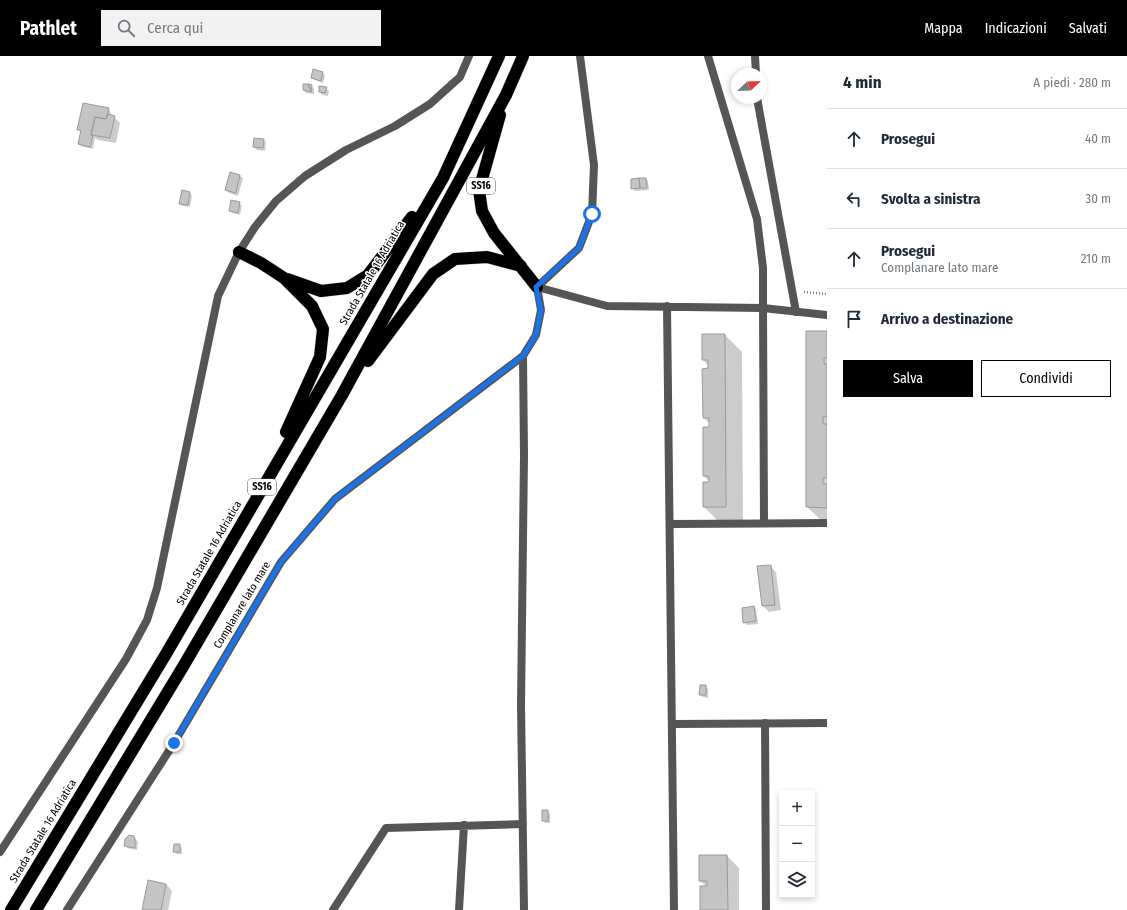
<!DOCTYPE html>
<html lang="it">
<head>
<meta charset="utf-8">
<style>
  :root { --surface:#fff; --page:#f2f2f3; --text:#1f2937; --muted:#747a83; --line:#e0e1e3; --accent:#000 }
  body { margin:0; font-family:"Fira Sans Condensed",sans-serif; background:var(--page); color:var(--text) }
  .controls { position:absolute; right:12px; bottom:12px; display:grid; overflow:hidden; border-radius:0px; box-shadow:0 2px 6px #0003 }
  .controls button { width:36px; height:36px; display:grid; place-items:center; padding:0; border:0; border-bottom:1px solid var(--line); background:var(--surface); color:var(--text); font:20px sans-serif }
  .compass { position:absolute; left:731px; top:12px; width:36px; height:36px; border-radius:50%; background:var(--surface); box-shadow:0 2px 6px #0003; rotate:67deg }
  .stop { position:absolute; width:12px; height:12px; margin:-9px; border:3px solid #1a73e8; border-radius:50%; background:#fff }
  .stop.end { background:#1a73e8; border-color:#fff; box-shadow:0 1px 4px #0008 }
  .list { margin:0; padding:0; list-style:none }
  h2 { display:flex; justify-content:space-between; align-items:center; height:52px; margin:0; padding:0 16px; font-size:17px }
  h2 small { font-size:13px; font-weight:400; color:var(--muted) }
  .list li { display:grid; grid-template-columns:26px 1fr auto; gap:12px; align-items:center; box-sizing:border-box; height:60px; padding:0 16px; border-top:1px solid var(--line) }
  .list b { display:block; font-size:15px; white-space:nowrap }
  .list p { margin:0; font-size:13px; white-space:nowrap; color:var(--muted) }
  .list em { font-size:13px; font-style:normal; color:var(--muted) }
  .actions { display:flex; gap:8px; padding:12px 16px }
  .actions a { flex:1; padding:9px 0; border:1px solid var(--accent); border-radius:0px; text-align:center; font-size:14px; color:var(--accent) }
  .actions .main { background:var(--accent); color:#fff }
  .icon { flex:none; width:22px; height:22px; fill:none; stroke:currentColor; stroke-width:2; stroke-linecap:round; stroke-linejoin:round }
  .map { position:relative; flex:none; width:827px; height:854px; overflow:hidden }
  header { display:flex; align-items:center; gap:24px; box-sizing:border-box; height:56px; padding:0 20px; background:var(--accent); color:#fff }
  header strong { font-size:19px }
  nav { display:flex; gap:22px; margin-inline-start:auto; font-size:14px }
  .search { width:280px; height:36px; background:var(--page); display:flex; align-items:center; gap:10px; box-sizing:border-box; padding:0 14px; border-radius:0px; color:var(--muted); font-size:15px }
  main { display:flex }
  aside { flex:1; background:var(--surface) }
  .map>svg:first-child { display:block }
</style>
</head>
<body>
<header>
<strong>Pathlet</strong>
<div class="search"><svg class="icon" aria-label="search" viewBox="0 0 24 24"><circle cx="10" cy="10" r="6"/><path d="M15 15l6 6"/></svg>Cerca qui</div>
<nav><a>Mappa</a><a>Indicazioni</a><a>Salvati</a></nav>
</header>
<main>
<div class="map">
<svg width="827" height="854" viewBox="0 0 827 854">
  <rect width="100%" height="100%" fill="#fff"/>
  <!-- shadow -->
  <path fill="#0003" d="M323,17L325,20L323,27L315,24L312,21Z
    M312,30L314,33V38L306,37L304,34Z
    M326,32L329,35L328,40L322,39L320,36Z
    M108,53L111,56L110,60L114,61L120,67L116,87L98,84L95,82L93,93L81,90L79,88L81,77L78,73Z
    M264,84L266,87L265,95L257,94L254,91Z
    M230,117L240,120L243,122L238,140L229,137L226,134Z
    M646,123L648,125L649,134L635,135L632,132Z
    M190,137L192,140L190,151L183,150L180,147Z
    M239,147L242,150L240,159L233,157L230,154Z
    M807,276H827V468H825L807,451Z
    M725,279L742,296L743,468H721L704,451L710,427L704,420L710,368L704,362L709,310L703,304Z
    M770,510L776,516L781,554L769,556L763,550Z
    M754,551L756,554L758,568L747,569L744,566Z
    M706,630L708,633V642L703,641L700,639Z
    M547,755L550,758V767H545L543,764Z
    M134,781L138,786L137,794L127,792L125,789Z
    M179,789L182,792V798H177L174,795Z
    M700,800H727L739,812V854H701L707,831L700,825Z
    M166,828L172,835L168,854H143Z"/>
  <!-- building -->
  <path fill="#c4c4c4" stroke="#999" d="M313,13L323,16L321,25L311,22Z
    M303,28H308L311,36L303,34Z
    M308,28L312,29L311,36Z
    M319,30L327,31L325,37L319,36Z
    M83,47L109,52L106,63L95,61L91,79H93L90,91L78,88L81,74H77Z
    M108,58L115,60L110,82L91,79L95,61L106,63Z
    M254,82L264,83L263,92L253,91Z
    M230,116L240,119L236,137L225,134Z
    M639,122H646L647,132H640Z
    M639,122L640,132L631,133V123Z
    M182,134L190,136L188,149L179,148Z
    M231,144L240,146L238,157L229,155Z
    M806,275H827V302H824V308H827V361H823V368H827V422H823V428H827V452L806,451Z
    M702,278H725L726,451H703V426H709V420H703V371H709V362H703L702,313L708,312V304H702Z
    M771,509L775,549L762,550L757,510Z
    M754,550L756,565L743,567L742,552Z
    M700,629H706V639H699Z
    M542,754H548V765H542Z
    M129,779L134,780L135,783V792L124,790L125,783Z
    M174,788H180V796H173Z
    M699,799H727L728,854H700V830H707V825H699Z
    M148,824L166,828L161,854H142Z"/>
  <g fill="none" stroke-linecap="round" stroke-linejoin="round">
    <defs>
      <path id="highway" d="M500,59L479,134L482,155L494,177L537,231
        M239,196L261,207L284,222L312,250L323,273L320,301L286,376
        M287,223L321,235L347,232L368,219L412,161
        M368,305L433,218L455,203L487,201L521,210
        M11,854L166,598L443,122L499,0
        M36,854L184,609L342,339L506,39L523,0"/>
    </defs>
    <!-- highway casing -->
    <use href="#highway" stroke="#dbdbdb" stroke-width="13"/>
    <!-- path -->
    <path stroke="#777" stroke-width="2.5" stroke-dasharray="1 2" stroke-linecap="butt" d="M804,236L827,238"/>
    <!-- lane -->
    <path stroke="#555" stroke-width="8" d="M763,252L764,467
      M765,667L766,854"/>
    <!-- street -->
    <path stroke="#555" stroke-width="8" d="M708,0L757,163L763,212V252
      M755,0L756,18
      M757,42L796,256
      M537,231L607,250L763,252L827,259
      M537,231L579,192L592,158L594,109L580,0
      M667,250L674,854
      M670,468L827,467
      M672,668L827,667
      M0,796L126,603L147,564L157,532L218,240L239,196L255,171L276,145L305,120L346,94L395,70L430,48L460,21L469,0
      M67,854L174,687L281,506L335,443L523,300
      M333,854L386,772L523,768
      M459,854L464,769
      M524,854L521,650L524,399L523,300L536,279L541,254L537,231"/>
    <!-- highway -->
    <use href="#highway" stroke="#000" stroke-width="12"/>
  </g>
  <g fill="none" stroke-linecap="round" stroke-linejoin="round">
    <!-- route -->
    <path stroke="#1a73e8" stroke-width="5" d="M174,687L281,506L335,443L523,300L536,279L541,254L536,231L579,192L592,158"/>
  </g>
  <g text-anchor="middle" dominant-baseline="central" stroke-width="3" stroke-linejoin="round" paint-order="stroke">
    <!-- shield labels -->
    <g fill="#fff" stroke="#4c4c4c" stroke-width="1">
      <rect x="467" y="122" width="28" height="16" rx="3"/>
      <rect x="248" y="423" width="28" height="16" rx="3"/>
    </g>
    <g font-size="10" font-weight="bold" fill="#000">
      <text x="481" y="130">SS16</text>
      <text x="262" y="431">SS16</text>
    </g>
    <!-- street labels -->
    <g font-size="11" fill="#000" stroke="#fff">
      <text transform="translate(372 217) rotate(-60)">Strada Statale 16 Adriatica</text>
      <text transform="translate(209 497) rotate(-60)">Strada Statale 16 Adriatica</text>
      <text transform="translate(242 549) rotate(-59)">Complanare lato mare</text>
      <text transform="translate(43 775) rotate(-59)">Strada Statale 16 Adriatica</text>
    </g>
  </g>
</svg>
<div class="controls">
<button>+</button>
<button>−</button>
<button><svg class="icon" aria-label="layers" viewBox="0 0 24 24"><path d="M12 4l9 5-9 5-9-5zM3 14l9 5 9-5"/></svg></button>
</div>
<svg class="compass" viewBox="-18 -18 36 36"><path d="M0-13l5 13h-10z" fill="#e53935"/><path d="M0 13l5-13h-10z" fill="#747a83"/></svg>
<div class="stop" style="left:592px;top:158px"></div>
<div class="stop end" style="left:174px;top:687px"></div>
</div>
<aside>
<h2>4 min<small>A piedi · 280 m</small></h2>
<ul class="list">
<li><svg class="icon" aria-label="ahead" viewBox="0 0 24 24"><path d="M12 20V5M6 11l6-6 6 6"/></svg><div><b>Prosegui</b></div><em>40 m</em></li>
<li><svg class="icon" aria-label="left" viewBox="0 0 24 24"><path d="M17 20v-9H6M10 6l-5 5 5 5"/></svg><div><b>Svolta a sinistra</b></div><em>30 m</em></li>
<li><svg class="icon" aria-label="ahead" viewBox="0 0 24 24"><path d="M12 20V5M6 11l6-6 6 6"/></svg><div><b>Prosegui</b><p>Complanare lato mare</p></div><em>210 m</em></li>
<li><svg class="icon" aria-label="arrive" viewBox="0 0 24 24"><path d="M6 21V4h12l-3 4 3 4H6"/></svg><div><b>Arrivo a destinazione</b></div></li>
</ul>
<div class="actions"><a class="main">Salva</a><a>Condividi</a></div>
</aside>
</main>
</body>
</html>
